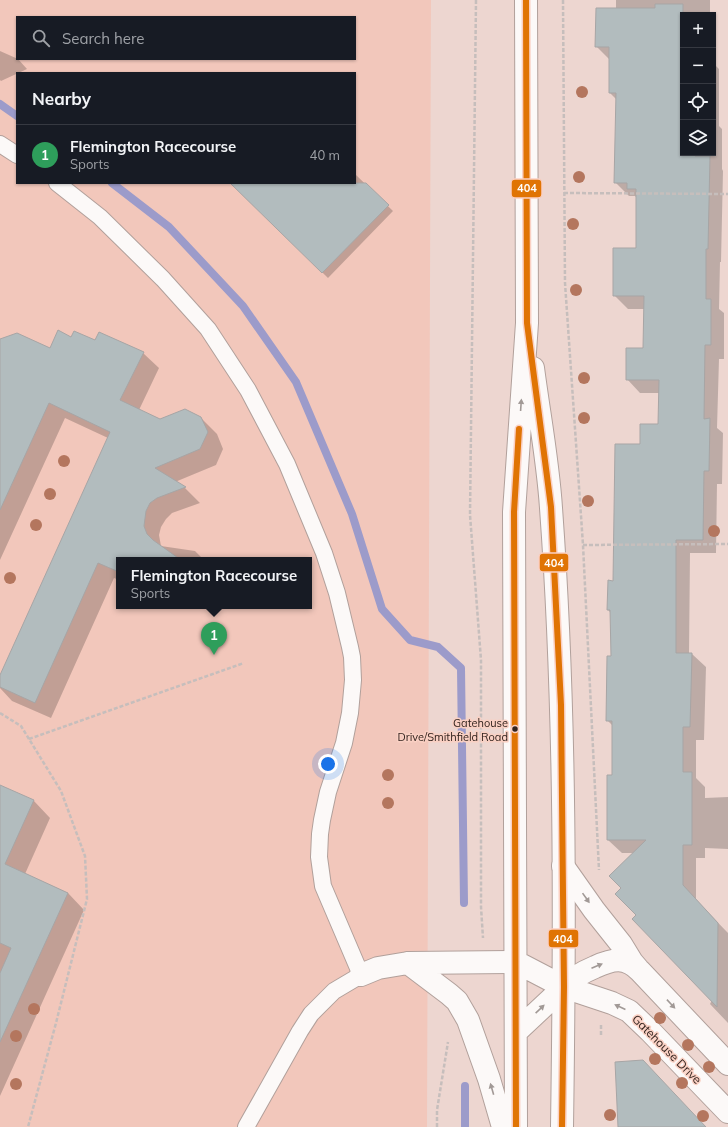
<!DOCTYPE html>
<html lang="en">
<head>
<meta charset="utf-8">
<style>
  :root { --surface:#171b24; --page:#242831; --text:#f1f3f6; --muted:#9ea1a6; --line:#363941; --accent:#b8b2b1 }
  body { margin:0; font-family:Mulish,sans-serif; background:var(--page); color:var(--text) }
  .controls { position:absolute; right:12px; top:12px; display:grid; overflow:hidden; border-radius:0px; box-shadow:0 1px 3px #0004 }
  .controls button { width:36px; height:36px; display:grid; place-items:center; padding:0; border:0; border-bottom:1px solid var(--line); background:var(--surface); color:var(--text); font:20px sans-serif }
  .you { position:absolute; left:328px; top:764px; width:14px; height:14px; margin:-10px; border:3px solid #fff; border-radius:50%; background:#1a73e8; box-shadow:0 0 0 6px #1a73e833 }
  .badge { display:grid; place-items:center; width:26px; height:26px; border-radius:50%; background:var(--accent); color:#fff; font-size:13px; font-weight:700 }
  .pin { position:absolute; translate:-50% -33px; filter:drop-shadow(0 1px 2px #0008) }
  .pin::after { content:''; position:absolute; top:21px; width:14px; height:12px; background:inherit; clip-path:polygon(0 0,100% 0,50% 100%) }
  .popup { position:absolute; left:116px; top:557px; width:196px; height:52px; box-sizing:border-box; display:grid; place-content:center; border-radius:0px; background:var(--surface); filter:drop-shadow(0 1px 3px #0005); font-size:13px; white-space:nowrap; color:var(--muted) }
  .popup b { font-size:15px; color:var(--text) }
  .popup::after { content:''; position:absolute; left:50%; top:100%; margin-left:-8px; border:8px solid transparent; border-top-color:var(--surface) }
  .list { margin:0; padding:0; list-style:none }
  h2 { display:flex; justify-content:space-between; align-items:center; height:52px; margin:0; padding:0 16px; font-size:17px }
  h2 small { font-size:13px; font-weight:400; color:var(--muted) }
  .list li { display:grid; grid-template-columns:26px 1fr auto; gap:12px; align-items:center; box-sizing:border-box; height:60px; padding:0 16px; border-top:1px solid var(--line) }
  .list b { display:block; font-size:15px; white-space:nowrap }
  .list p { margin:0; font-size:13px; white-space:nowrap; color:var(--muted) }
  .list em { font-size:13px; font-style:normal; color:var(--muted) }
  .icon { flex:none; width:22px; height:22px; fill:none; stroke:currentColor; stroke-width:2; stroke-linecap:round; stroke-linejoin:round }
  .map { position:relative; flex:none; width:728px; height:1127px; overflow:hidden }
  .search { position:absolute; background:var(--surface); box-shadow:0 1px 3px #0004; left:16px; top:16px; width:340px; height:44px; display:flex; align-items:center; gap:10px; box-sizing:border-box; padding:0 14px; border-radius:0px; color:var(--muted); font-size:15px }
  .panel { position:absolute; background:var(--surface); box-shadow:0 1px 3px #0004; left:16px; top:72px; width:340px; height:112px; border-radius:0px }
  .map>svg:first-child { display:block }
</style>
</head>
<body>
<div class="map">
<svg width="728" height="1127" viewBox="0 0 728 1127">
  <rect width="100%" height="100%" fill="#edd6d0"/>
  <!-- green -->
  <path fill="#f2c7bb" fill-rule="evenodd" d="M0,0H431L427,1127H0ZM17,17H355V59H17ZM17,73H355V183H17ZM119,560H309V606H119Z"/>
  <!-- shadow -->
  <path fill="#0003" d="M616,0H710V15H683V153H713V63L719,69V126L722,129V169L723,171L721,262H720L719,309L724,313V359H719L717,428L723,433L722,484H717L716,553H690L689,654H692L706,667L704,740H696V778L705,787V798L728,797V849L705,848V858H696V900L728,933V1023L710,1004L712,1000L637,915L623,888L634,853H622L608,840L613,776V726L607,720L612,657L611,613L608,610L609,581L614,582L641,445L659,425L660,393H640L627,379L644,349L645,309H628L614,295L637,249V198L635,196H629L615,182L617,100L610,93V60L596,46L616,9Z
    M0,51L18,59L27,69L1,81L0,80Z
    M355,174L393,211L328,278L233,184L234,183H355Z
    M71,338L96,341L143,353L159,368L139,410L160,420L201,418L217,434L223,449L216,465L175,482L185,488L200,503L172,513L166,519L161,527L159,535L161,546L195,551L204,560H119V580L114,578L51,718L12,701L0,688V677L108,438L65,418L0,560V343L50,349Z
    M0,786L34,801L50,818L25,874L68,893L84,910L0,1096Z"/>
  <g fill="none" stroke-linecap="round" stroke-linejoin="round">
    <!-- stream -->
    <path stroke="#9c9bca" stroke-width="8" d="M0,104L17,116
      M112,183L169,227L243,306L296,382L352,514L382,609L410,640L438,647L461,668L464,903
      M465,1086V1127"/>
  </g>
  <!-- building -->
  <path fill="#b2bcbe" stroke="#a7a5a5" d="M655,4H683V153H695V156H710L708,249H706V299H711V345H705L704,419L710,418L709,471H704L703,540H676V653H692L690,727H683V772H692V845H683V885L718,923L717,1007L632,919L636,915L615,894L621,888L609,876L646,840H607V775H612V721H606L607,656H611L610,610H607L608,580L613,581L615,444H640V424H658L659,380H626V348H643L644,296H613V248H636V189H627V183H614L616,93H609V47H595L596,8H655Z
    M230,183H366L389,205L322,273Z
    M58,330L71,337L74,331L95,340L99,332L144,352L120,400L160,419L185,409L201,417L208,432L200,449L155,468L186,487L157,498L150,503L146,511L144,526L147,534L153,540L181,560H119V572L98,563L35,703L0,687V675L110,432L49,403L0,510V339L17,333L50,348Z
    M0,785L34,800L5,864L68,893L0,1042V973L11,948L0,943Z
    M643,1060L706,1127H618L615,1062Z"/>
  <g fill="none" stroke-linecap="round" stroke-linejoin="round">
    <defs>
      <path id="lane" d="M0,144L17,155
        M57,183L100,217L163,279L208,329L248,390L287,464L324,553L337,593L350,647L352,657L353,680L350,713L344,743L328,792L322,820L320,834L319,857L323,886L361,975L334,991L311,1014L300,1031L246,1127"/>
      <path id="street" d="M563,866L594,910L621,944L632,962L638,969
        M408,963L449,994L457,1001L468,1020L489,1079L503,1127
        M361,975L378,968L408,963L516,962
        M728,1064L640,971C625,956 613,959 595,967C583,972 573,977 564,987L612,1003L629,1011L650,1031L728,1112"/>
      <path id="highway" d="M533,368C539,414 548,461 551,508C566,714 565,921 562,1127
        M516,962L564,987
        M516,1032L564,987
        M516,1127L514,512L527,323L526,0"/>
    </defs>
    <!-- lane casing -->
    <use href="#lane" stroke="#b1a09b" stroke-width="18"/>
    <!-- street casing -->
    <use href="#street" stroke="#b1a09b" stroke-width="24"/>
    <!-- highway casing -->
    <use href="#highway" stroke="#b1a09b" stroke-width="24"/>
    <!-- path -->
    <path stroke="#c6bebc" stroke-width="2.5" stroke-dasharray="4 2" stroke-linecap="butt" d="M476,0L470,515L481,660V907L483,938
      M563,0L565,283L583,545L599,870
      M564,193L728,194
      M583,545L728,544
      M0,713L21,726L61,791L85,856L87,899L56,1023L28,1127
      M29,739L244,663
      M601,1025V1036
      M437,1127V1110L448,1042"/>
    <!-- lane -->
    <use href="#lane" stroke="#fcf9f8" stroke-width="16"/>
    <!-- street -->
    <use href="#street" stroke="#fcf9f8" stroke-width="22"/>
    <!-- highway -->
    <use href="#highway" stroke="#fcf9f8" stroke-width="22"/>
    <defs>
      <path id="bus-1" d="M526,0L527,323L551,507L561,705L564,987L562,1127
        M516,1127L514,512L519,429"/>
    </defs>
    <!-- bus-1 casing -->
    <use href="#bus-1" stroke="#fad0c3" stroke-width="9"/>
    <!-- bus-1 -->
    <use href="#bus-1" stroke="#e07404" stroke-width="6"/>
  </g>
  <!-- trees -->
  <g fill="#b4765e">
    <circle cx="582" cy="92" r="6"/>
    <circle cx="579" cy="177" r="6"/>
    <circle cx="573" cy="224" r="6"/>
    <circle cx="576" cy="290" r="6"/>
    <circle cx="584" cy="378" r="6"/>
    <circle cx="584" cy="418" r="6"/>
    <circle cx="64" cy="461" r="6"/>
    <circle cx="50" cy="494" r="6"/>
    <circle cx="588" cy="501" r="6"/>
    <circle cx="36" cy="525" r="6"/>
    <circle cx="714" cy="531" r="6"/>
    <circle cx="10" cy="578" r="6"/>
    <circle cx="388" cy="775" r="6"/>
    <circle cx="388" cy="803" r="6"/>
    <circle cx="34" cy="1009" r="6"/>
    <circle cx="660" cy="1018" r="6"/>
    <circle cx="16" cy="1036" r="6"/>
    <circle cx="688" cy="1045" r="6"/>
    <circle cx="655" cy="1059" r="6"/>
    <circle cx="709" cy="1067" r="6"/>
    <circle cx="682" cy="1083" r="6"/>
    <circle cx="16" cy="1084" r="6"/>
    <circle cx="610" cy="1115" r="6"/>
    <circle cx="703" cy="1116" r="6"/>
  </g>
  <!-- one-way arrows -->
  <defs><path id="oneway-solid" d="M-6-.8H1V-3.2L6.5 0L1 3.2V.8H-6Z"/></defs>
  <g fill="#a19996">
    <use href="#oneway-solid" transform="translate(521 405) rotate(-86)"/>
    <use href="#oneway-solid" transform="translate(586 898) rotate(55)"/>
    <use href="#oneway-solid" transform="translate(597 966) rotate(-23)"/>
    <use href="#oneway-solid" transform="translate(671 1004) rotate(47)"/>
    <use href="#oneway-solid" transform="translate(620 1007) rotate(-155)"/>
    <use href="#oneway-solid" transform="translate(540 1009) rotate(-43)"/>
    <use href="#oneway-solid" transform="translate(492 1089) rotate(-106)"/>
  </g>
  <!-- markers -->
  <circle fill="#32231e" stroke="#fad0c3" stroke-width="1.5" cx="515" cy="729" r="3.5"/>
  <g text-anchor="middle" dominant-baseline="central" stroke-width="3" stroke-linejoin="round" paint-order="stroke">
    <!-- bus labels -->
    <g font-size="11" fill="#32231e" stroke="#fad0c3" text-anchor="end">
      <text x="508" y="723">Gatehouse<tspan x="508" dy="14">Drive/Smithfield Road</tspan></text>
    </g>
    <!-- street labels -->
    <g font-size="12" fill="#32231e" stroke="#fad0c3">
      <text transform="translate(667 1049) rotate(45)">Gatehouse Drive</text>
    </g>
  </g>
  <g stroke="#fad0c3" stroke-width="1.5">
    <rect x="511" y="179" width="31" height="19" rx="4" fill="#e07404"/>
    <rect x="539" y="553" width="30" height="19" rx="4" fill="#e07404"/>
    <rect x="548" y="929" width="31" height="19" rx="4" fill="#e07404"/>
  </g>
  <g font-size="11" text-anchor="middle" font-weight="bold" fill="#fff">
    <text x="527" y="192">404</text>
    <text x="554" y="567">404</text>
    <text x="563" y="943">404</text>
  </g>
</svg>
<div class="controls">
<button>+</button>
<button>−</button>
<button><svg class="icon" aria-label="locate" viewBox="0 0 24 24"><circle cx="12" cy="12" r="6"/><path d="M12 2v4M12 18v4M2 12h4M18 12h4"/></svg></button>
<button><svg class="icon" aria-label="layers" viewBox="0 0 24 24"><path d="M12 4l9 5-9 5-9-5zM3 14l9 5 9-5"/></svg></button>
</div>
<div class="you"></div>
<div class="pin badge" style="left:214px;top:655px;background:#2e9e5b">1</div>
<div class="popup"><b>Flemington Racecourse</b>Sports</div>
<div class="search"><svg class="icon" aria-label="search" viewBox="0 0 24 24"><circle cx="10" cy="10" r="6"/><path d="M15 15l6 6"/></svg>Search here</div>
<section class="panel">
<h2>Nearby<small></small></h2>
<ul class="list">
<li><span class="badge" style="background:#2e9e5b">1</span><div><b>Flemington Racecourse</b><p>Sports</p></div><em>40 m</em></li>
</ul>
</section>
</div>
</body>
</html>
